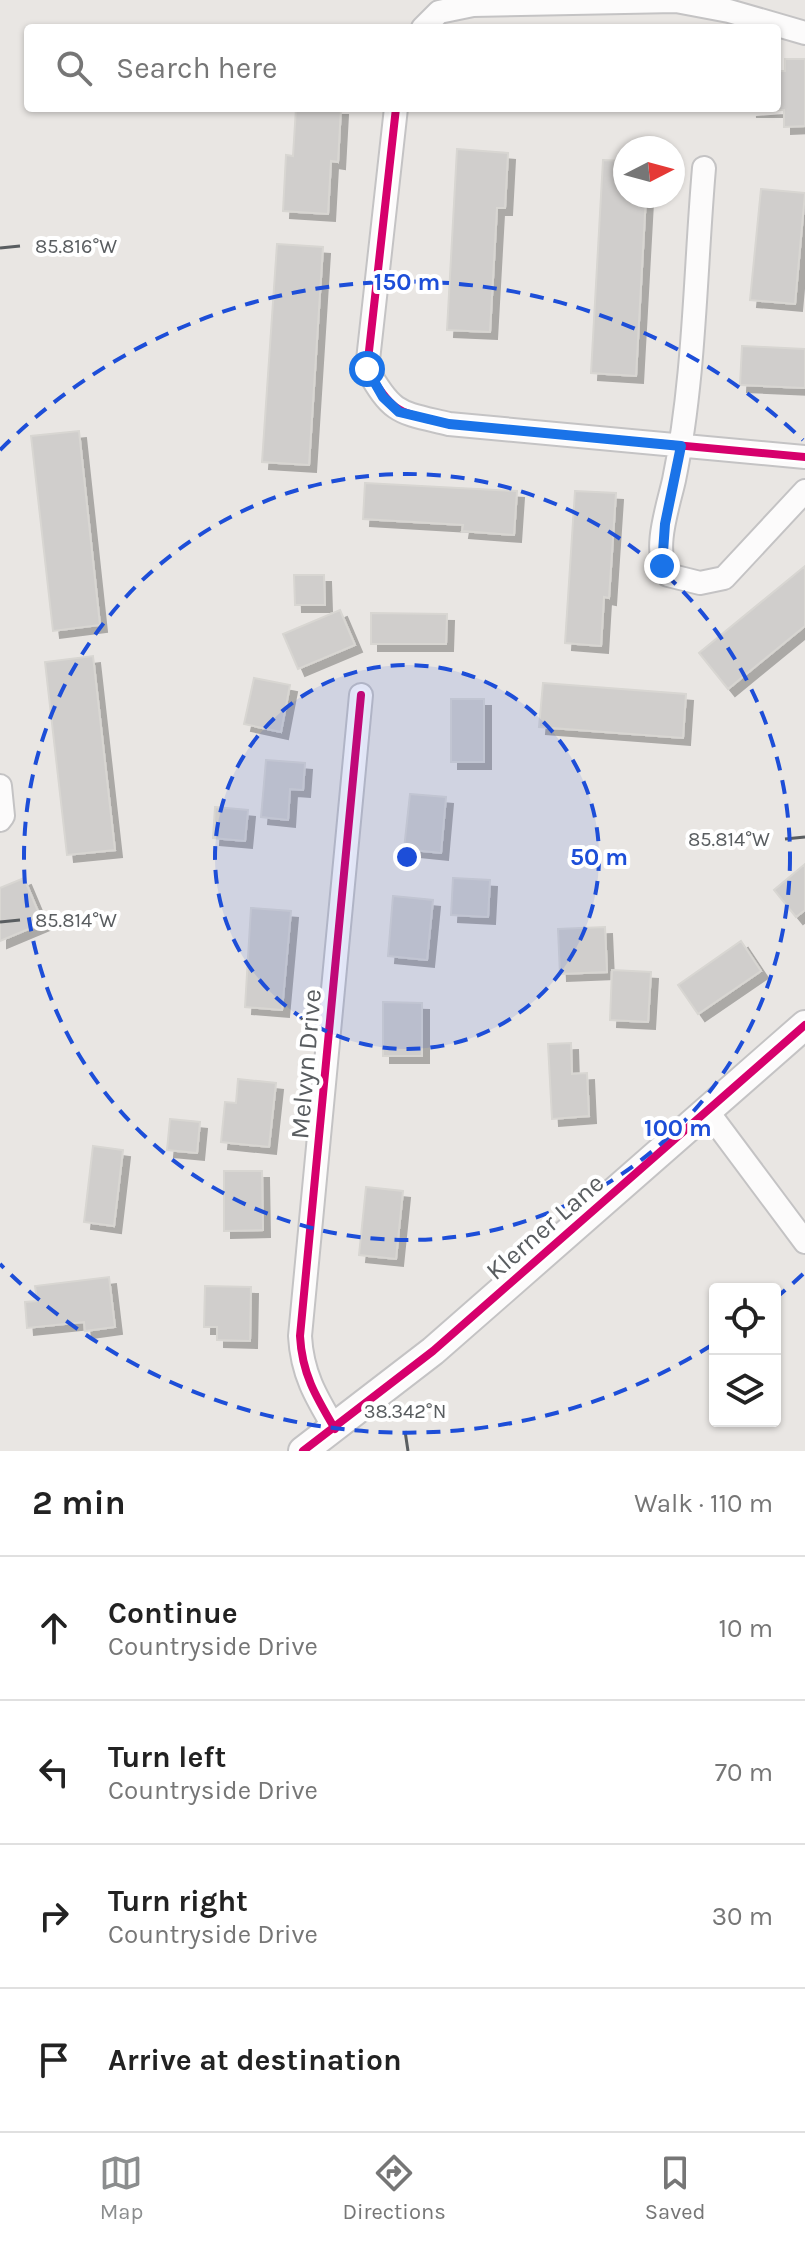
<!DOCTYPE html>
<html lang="en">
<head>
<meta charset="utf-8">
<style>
  :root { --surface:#fff; --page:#f2f2f2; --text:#222; --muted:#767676; --line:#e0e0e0; --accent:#8b8d8e }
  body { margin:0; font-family:Karla,sans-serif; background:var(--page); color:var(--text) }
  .controls { position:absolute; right:24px; bottom:24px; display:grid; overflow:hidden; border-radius:8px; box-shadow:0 2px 6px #0004 }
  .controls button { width:72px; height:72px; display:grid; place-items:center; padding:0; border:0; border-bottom:2px solid var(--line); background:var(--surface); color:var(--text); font:40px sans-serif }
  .compass { position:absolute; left:613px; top:136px; width:72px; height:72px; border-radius:50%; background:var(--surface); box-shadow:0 2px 6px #0004; rotate:84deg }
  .stop { position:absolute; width:24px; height:24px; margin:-18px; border:6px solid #1a73e8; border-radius:50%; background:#fff }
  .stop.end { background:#1a73e8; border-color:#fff; box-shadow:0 2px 8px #0008 }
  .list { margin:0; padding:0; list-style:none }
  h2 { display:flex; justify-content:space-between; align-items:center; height:104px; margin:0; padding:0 32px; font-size:34px }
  h2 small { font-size:26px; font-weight:400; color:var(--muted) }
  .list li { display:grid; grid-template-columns:52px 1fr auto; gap:24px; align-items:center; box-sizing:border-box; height:144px; padding:0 32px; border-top:2px solid var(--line) }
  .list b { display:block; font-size:30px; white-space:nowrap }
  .list p { margin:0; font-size:26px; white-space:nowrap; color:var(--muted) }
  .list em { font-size:26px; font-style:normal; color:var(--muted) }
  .icon { flex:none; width:44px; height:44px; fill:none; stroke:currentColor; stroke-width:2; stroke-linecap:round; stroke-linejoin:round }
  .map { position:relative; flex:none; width:805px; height:1451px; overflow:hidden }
  .search { position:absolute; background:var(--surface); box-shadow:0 2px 6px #0004; left:24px; right:24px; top:24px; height:88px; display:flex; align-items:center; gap:20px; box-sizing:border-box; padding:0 28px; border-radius:8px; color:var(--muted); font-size:30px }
  .sheet { height:680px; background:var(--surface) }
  nav { display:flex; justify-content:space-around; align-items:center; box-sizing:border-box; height:112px; border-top:2px solid var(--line); background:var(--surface); font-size:22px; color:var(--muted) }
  nav a { display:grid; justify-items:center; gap:4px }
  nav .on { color:var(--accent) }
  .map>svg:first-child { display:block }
</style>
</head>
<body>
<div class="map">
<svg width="805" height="1451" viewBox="0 0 805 1451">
  <defs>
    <filter id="shadow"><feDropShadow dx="7" dy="7" stdDeviation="0" flood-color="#0004"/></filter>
  </defs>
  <rect width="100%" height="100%" fill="#e9e6e3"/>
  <!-- building -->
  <path fill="#d0cecc" stroke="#d8d6d2" stroke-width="2" filter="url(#shadow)" d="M785,59H805V126L784,127V110H749L777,108V71H785Z
    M296,108H341L338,162L331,161L328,214L283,211L286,155L293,156Z
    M457,149L508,153L505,208H497L490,332L447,330Z
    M603,160L625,161V196H646L636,376L591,373Z
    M761,189L805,193L795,304L750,300Z
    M277,244L323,247L309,465L262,462Z
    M742,346L805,349V388L740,385Z
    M79,431L100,625L53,631L31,436Z
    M365,483L517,491L514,535L462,531L463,525L363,519Z
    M575,491L616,493L609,598L604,597L601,646L565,643Z
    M805,566V626L728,689L699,653Z
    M294,575H324L325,605H295Z
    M340,610L355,645L298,669L283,634Z
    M371,613L447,614L446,644H371Z
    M93,656L115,850L67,855L45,662Z
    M254,678L290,685L281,732L244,724Z
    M543,683L686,694L683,738L539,727Z
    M451,699H484V762H451Z
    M266,760L305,763L303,790L290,789L288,820L261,817Z
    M410,794L446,797L441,853L404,849Z
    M215,807L248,810L245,841L213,838Z
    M805,864V910L796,917L774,890Z
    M24,878L43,923L0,941V888Z
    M453,878L490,880L488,917L451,915Z
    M393,896L433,900L427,960L388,956Z
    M251,908L291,911L282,1010L245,1007Z
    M605,927L607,972L560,974L558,929Z
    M741,941L761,971L698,1014L678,985Z
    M612,970L651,972L648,1022L610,1020Z
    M383,1002L422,1003V1056H383Z
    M571,1043L572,1074L587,1073L589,1116L552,1119L548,1044Z
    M238,1079L276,1083L269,1147L221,1142L225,1102L236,1103Z
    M170,1119L200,1122L197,1153L167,1150Z
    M93,1146L123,1150L114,1226L84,1222Z
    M224,1171H262L263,1230L224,1231Z
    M366,1187L403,1191L396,1259L359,1255Z
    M109,1277L115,1327L85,1331L84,1322L27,1328L25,1302L37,1301L35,1286Z
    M205,1286L251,1287L250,1341L217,1340V1327H204Z"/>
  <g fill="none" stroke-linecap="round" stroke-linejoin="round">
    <defs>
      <path id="minor" d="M423,28L439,12L473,5L676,1L729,11L805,33
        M396,108L367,369C393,415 399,412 449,424L805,457
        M704,168C695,271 695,379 674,480C668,507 652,551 668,575L700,583L724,578L805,491
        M0,786L3,816L0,820
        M708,1112L805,1242
        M335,1429C316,1397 302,1374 300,1336L361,695"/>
      <path id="tertiary" d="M303,1451L433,1351L805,1025"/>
    </defs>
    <!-- minor casing -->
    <use href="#minor" stroke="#c4c3c4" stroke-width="26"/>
    <!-- tertiary casing -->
    <use href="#tertiary" stroke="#c4c3c4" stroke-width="32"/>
    <!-- minor -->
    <use href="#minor" stroke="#fcfbfb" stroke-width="22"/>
    <!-- tertiary -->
    <use href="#tertiary" stroke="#fcfbfb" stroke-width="28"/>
    <defs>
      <path id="cycleway" d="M396,108L367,369C393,415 399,412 449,424L805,457
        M335,1429C316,1397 302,1374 300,1336L361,695
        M303,1451L433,1351L805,1025"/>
    </defs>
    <!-- cycleway casing -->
    <use href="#cycleway" stroke="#fff" stroke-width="13"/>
    <!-- cycleway -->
    <use href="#cycleway" stroke="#d6006c" stroke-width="8"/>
  </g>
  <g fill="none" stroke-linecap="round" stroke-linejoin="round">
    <!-- route -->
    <path stroke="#1a73e8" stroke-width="10" d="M367,369L383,397L399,412L449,424L681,446L665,524L662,566"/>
  </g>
  <!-- ticks -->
  <path fill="none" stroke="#595d60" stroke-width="3" d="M0,248L20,246M785,839L805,837M0,922L20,920M405,1431L408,1451"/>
  <!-- distance rings -->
  <circle cx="407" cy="857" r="192" fill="#1d4ed8" fill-opacity=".12"/>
  <g fill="none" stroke="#1d4ed8" stroke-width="4" stroke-dasharray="14 10">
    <circle cx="407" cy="857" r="192"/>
    <circle cx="407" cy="857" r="383"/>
    <path d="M803 1274A575 575 0 0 1 777 1297M712 1345A575 575 0 0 1 0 1264M0 450A575 575 0 0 1 803 440"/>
  </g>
  <g text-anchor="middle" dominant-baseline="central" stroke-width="8" stroke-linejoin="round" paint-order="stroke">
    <!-- street labels -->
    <g font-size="26" fill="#595d60" stroke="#fff">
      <text transform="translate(306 1064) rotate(-85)">Melvyn Drive</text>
      <text transform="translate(545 1227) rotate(-41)">Klerner Lane</text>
    </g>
  </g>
  <g font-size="20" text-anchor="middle" fill="#595d60" stroke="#fff" stroke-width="8" stroke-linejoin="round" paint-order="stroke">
    <text x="76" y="253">85.816°W</text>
    <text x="729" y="846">85.814°W</text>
    <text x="76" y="927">85.814°W</text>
    <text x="405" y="1418">38.342°N</text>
  </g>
  <circle cx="407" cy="857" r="12" fill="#1d4ed8" stroke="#fff" stroke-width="4"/>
  <g font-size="24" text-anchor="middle" font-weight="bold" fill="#1d4ed8" stroke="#fff" stroke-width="8" stroke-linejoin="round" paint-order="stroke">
    <text x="407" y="290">150 m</text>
    <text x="599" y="865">50 m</text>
    <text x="678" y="1136">100 m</text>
  </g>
</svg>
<div class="controls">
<button><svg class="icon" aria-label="locate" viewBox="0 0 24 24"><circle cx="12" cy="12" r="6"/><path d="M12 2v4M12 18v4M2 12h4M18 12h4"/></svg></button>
<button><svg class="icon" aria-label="layers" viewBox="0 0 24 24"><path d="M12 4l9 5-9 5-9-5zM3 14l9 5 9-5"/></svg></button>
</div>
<svg class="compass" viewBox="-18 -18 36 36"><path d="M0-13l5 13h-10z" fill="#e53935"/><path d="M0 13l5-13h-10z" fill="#767676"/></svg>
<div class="stop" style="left:367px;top:369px"></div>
<div class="stop end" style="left:662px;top:566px"></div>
<div class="search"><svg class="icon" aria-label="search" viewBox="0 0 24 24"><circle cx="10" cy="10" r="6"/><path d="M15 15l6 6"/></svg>Search here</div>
</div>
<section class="sheet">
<h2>2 min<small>Walk · 110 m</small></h2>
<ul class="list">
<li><svg class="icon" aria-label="ahead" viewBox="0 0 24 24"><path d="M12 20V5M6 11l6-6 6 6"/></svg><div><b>Continue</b><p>Countryside Drive</p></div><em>10 m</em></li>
<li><svg class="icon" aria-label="left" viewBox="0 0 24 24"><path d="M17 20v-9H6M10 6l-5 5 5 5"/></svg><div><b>Turn left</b><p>Countryside Drive</p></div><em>70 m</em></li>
<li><svg class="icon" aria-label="right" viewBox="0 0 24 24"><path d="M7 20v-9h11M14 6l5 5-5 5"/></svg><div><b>Turn right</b><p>Countryside Drive</p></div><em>30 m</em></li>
<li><svg class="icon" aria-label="arrive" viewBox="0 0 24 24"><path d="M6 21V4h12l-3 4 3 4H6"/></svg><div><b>Arrive at destination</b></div></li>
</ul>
</section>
<nav>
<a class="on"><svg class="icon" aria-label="map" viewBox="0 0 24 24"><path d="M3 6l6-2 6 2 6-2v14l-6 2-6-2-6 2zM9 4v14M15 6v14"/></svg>Map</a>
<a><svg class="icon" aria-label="directions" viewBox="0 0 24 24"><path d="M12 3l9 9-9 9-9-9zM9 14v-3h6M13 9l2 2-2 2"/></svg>Directions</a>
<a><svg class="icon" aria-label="saved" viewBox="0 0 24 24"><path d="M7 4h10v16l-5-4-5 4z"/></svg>Saved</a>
</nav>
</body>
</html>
